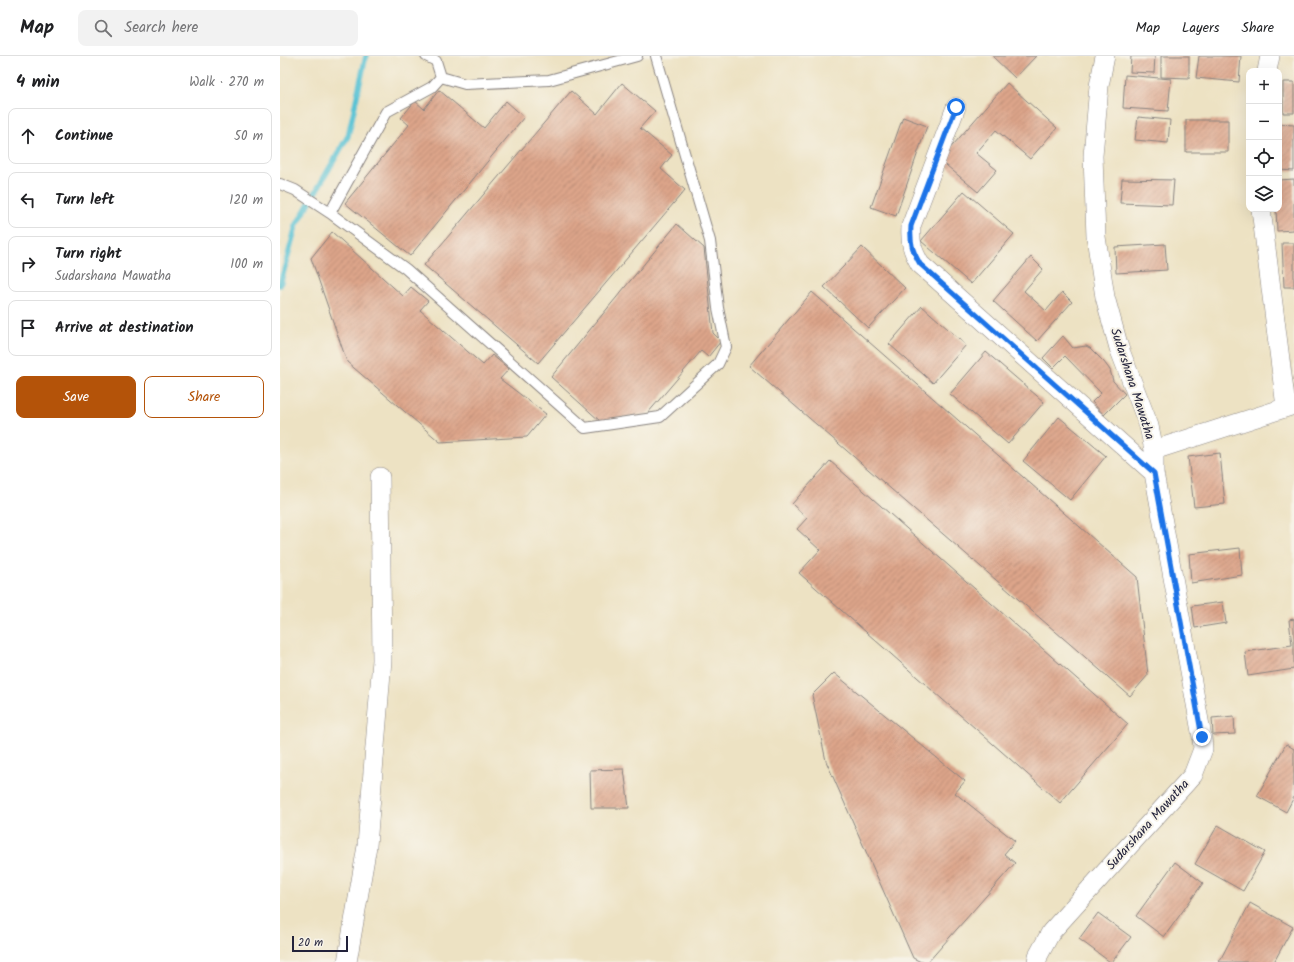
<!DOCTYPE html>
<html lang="en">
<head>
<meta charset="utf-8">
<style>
  :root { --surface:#fff; --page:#f2f2f2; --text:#202124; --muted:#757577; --line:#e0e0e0; --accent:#b45309 }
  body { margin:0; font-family:Kalam,sans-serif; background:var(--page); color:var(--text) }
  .controls { position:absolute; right:12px; top:12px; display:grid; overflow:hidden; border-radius:8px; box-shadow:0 4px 16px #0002 }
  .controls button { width:36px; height:36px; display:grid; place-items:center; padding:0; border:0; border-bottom:1px solid var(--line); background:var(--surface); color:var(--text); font:20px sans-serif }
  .scale { position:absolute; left:12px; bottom:10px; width:56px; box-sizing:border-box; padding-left:4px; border:2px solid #22223b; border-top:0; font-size:11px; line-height:14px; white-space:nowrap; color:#22223b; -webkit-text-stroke:3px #f7f3e8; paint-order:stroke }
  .stop { position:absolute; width:12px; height:12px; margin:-9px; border:3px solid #1a73e8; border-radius:50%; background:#fff }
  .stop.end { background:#1a73e8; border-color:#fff; box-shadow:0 1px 4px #0008 }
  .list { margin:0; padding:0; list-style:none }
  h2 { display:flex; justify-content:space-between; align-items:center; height:52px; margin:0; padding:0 16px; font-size:17px }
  h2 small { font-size:13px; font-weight:400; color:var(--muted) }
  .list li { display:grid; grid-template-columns:26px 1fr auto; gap:12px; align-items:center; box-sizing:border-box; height:56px; margin:0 8px 8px; padding:0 8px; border:1px solid var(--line); border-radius:8px }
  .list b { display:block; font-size:15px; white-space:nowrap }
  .list p { margin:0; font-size:13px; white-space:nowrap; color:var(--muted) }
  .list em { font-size:13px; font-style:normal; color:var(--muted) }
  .actions { display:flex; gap:8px; padding:12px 16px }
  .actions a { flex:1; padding:9px 0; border:1px solid var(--accent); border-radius:8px; text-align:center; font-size:14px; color:var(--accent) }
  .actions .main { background:var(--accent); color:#fff }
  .icon { flex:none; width:22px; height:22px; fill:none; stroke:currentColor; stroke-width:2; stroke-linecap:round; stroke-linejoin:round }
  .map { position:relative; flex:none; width:1014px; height:906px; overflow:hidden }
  header { display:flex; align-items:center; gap:24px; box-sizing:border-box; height:56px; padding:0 20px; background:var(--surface); border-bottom:1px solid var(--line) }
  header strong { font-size:19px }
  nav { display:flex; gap:22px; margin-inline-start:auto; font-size:14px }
  .search { width:280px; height:36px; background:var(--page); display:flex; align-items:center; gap:10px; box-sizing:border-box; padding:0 14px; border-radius:8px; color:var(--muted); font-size:15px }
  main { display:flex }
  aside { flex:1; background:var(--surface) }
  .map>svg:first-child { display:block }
</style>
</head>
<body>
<header>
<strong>Map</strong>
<div class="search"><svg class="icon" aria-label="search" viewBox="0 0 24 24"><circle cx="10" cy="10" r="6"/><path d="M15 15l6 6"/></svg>Search here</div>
<nav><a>Map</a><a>Layers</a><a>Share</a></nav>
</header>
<main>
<aside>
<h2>4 min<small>Walk · 270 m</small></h2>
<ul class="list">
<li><svg class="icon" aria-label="ahead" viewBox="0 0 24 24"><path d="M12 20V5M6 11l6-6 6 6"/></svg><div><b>Continue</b></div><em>50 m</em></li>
<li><svg class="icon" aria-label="left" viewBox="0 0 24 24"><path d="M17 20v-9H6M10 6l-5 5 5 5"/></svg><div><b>Turn left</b></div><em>120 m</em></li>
<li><svg class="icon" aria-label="right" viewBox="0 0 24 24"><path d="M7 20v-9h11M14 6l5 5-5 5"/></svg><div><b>Turn right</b><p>Sudarshana Mawatha</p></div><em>100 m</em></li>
<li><svg class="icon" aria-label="arrive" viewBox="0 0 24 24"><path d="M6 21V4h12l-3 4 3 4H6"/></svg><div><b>Arrive at destination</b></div></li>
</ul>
<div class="actions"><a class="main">Save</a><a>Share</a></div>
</aside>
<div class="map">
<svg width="1014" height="906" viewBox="0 0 1014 906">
  <defs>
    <pattern id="building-hatch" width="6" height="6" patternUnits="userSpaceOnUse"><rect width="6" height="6" fill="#dda58a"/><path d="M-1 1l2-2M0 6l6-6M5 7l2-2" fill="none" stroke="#b38672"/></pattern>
  </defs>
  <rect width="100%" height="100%" fill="#f7f3e8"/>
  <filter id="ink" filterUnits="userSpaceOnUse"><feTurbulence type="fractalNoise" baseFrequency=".025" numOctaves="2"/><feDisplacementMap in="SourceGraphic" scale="8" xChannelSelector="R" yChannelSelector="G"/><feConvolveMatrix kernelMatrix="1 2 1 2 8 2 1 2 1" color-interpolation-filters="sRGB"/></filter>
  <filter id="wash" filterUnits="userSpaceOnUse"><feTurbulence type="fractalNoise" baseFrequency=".012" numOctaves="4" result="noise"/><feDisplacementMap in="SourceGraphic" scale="16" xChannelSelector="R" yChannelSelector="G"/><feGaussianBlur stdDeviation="0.9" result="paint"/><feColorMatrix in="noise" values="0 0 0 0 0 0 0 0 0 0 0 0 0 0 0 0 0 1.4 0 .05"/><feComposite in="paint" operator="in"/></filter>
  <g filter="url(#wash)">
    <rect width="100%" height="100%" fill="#ede2c3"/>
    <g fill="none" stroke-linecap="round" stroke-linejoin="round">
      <!-- stream -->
      <path stroke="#58c2d4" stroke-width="5.5" d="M0,229L16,170L68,80L86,0"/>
    </g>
    <g id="blocks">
      <!-- building -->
      <path fill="url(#building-hatch)" d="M712,0H756L735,22Z
        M851,0H875L874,17L850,16Z
        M881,0H909V22L881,21Z
        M919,0H961L959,26L916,22Z
        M845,19L891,23L888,55L843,52Z
        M1003,26H1014V57H1003Z
        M342,27L375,55L360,72L392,99L381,113L405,134L258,307L144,209L291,35L317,58Z
        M727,27L777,72L750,103L716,74L696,97L717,114L698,136L660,104Z
        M159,34L204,72L226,45L244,61L130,200L65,147L129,69L121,62L135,45L144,53Z
        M623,61L647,70L616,160L591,151Z
        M858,61L890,64L888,87L855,84Z
        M906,64H948V96H906Z
        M999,68L1014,69V115L999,114Z
        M842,123L894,124L892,149L840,147Z
        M1014,123V174L997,175L996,153H999V124Z
        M684,135L734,178L691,228L641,185Z
        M397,168L424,192L433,277L441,285L428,301L421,295L367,358L320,365L271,321Z
        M52,176L123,240L131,231L148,245L140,254L203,309L212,299L229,313L220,323L266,358L247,381L160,386L67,306L31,202Z
        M1002,187H1014V231H1004Z
        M885,188L887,214L836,217L835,191Z
        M582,191L625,232L588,272L544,231Z
        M751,201L763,213L744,235L766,255L782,236L792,246L757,285L713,245Z
        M532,236L857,521L868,619L850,640L469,310Z
        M642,250L686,289L653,327L609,288Z
        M783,280L793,292L806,290L810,292L824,306L830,314L833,325L845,338L824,359L812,346L821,337L785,300L773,312L763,302Z
        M706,296L764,346L728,388L670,338Z
        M779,361L826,400L790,444L743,405Z
        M940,397L945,448L914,451L908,401Z
        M550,405L848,668L780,747L519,517L540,494L517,473L527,462L512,448Z
        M960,492L962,519L911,527L909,498Z
        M943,546L946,567L915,572L912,550Z
        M1014,563V613L968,620L965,596L1012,589L1009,564Z
        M554,617L685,725L675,737L735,785L724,798L735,807L648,906H641L633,902L546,705L532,639Z
        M954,660L955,678L933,679L932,662Z
        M1006,688L1014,693V741L1006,756L977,740Z
        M344,713L349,752H311L310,714Z
        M938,769L985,796L963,835L915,808Z
        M895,806L923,827L884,881L856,860Z
        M970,847L1013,871L994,906H939Z
        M818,857L851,881L832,906H830L799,883Z"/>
    </g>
  </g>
  <g filter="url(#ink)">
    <use href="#blocks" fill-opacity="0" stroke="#88827f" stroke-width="1"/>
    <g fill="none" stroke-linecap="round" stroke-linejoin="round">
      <defs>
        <path id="service" d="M146,0L156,5L161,21
          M161,21L185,28L269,24L357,0
          M0,128L15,134L50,157L126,213L305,372L380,361L438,308L446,291L438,252L430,185L376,0
          M50,157L106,56L152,31L161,21"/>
        <path id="minor" d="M987,15L990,0
          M676,51L631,170C630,187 632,194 640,208L874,417
          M981,153L1006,351
          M874,394L1014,349
          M67,906L87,790L102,604L100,421
          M757,906L758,900L771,876L913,719L923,693L922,681L874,417V394L869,370L839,292L825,241L816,181L813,100L819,30L825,0"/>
      </defs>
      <!-- service casing -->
      <use href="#service" stroke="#88827f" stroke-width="12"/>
      <!-- minor casing -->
      <use href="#minor" stroke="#88827f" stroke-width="20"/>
      <!-- service -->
      <use href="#service" stroke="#fff" stroke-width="10"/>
      <!-- minor -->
      <use href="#minor" stroke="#fff" stroke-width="19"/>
    </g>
  </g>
  <g fill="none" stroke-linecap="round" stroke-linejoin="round" filter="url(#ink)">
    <!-- route -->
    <path stroke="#1a73e8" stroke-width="5" d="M676,51L631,170C630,187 632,194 640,208L874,417L922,681"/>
  </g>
  <g text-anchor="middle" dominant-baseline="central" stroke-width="4" stroke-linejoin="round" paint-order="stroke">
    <!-- street labels -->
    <g font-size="13" fill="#22223b" stroke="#f7f3e8">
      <text transform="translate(852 328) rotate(72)">Sudarshana Mawatha</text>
      <text transform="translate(868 769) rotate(-48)">Sudarshana Mawatha</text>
    </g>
  </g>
</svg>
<div class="controls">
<button>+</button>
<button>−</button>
<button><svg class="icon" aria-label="locate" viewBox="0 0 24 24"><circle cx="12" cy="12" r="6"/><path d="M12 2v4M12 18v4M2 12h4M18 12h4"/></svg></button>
<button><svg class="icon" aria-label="layers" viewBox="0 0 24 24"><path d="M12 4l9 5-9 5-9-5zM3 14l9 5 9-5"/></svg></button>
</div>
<div class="scale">20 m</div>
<div class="stop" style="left:676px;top:51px"></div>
<div class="stop end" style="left:922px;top:681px"></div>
</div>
</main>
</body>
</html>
